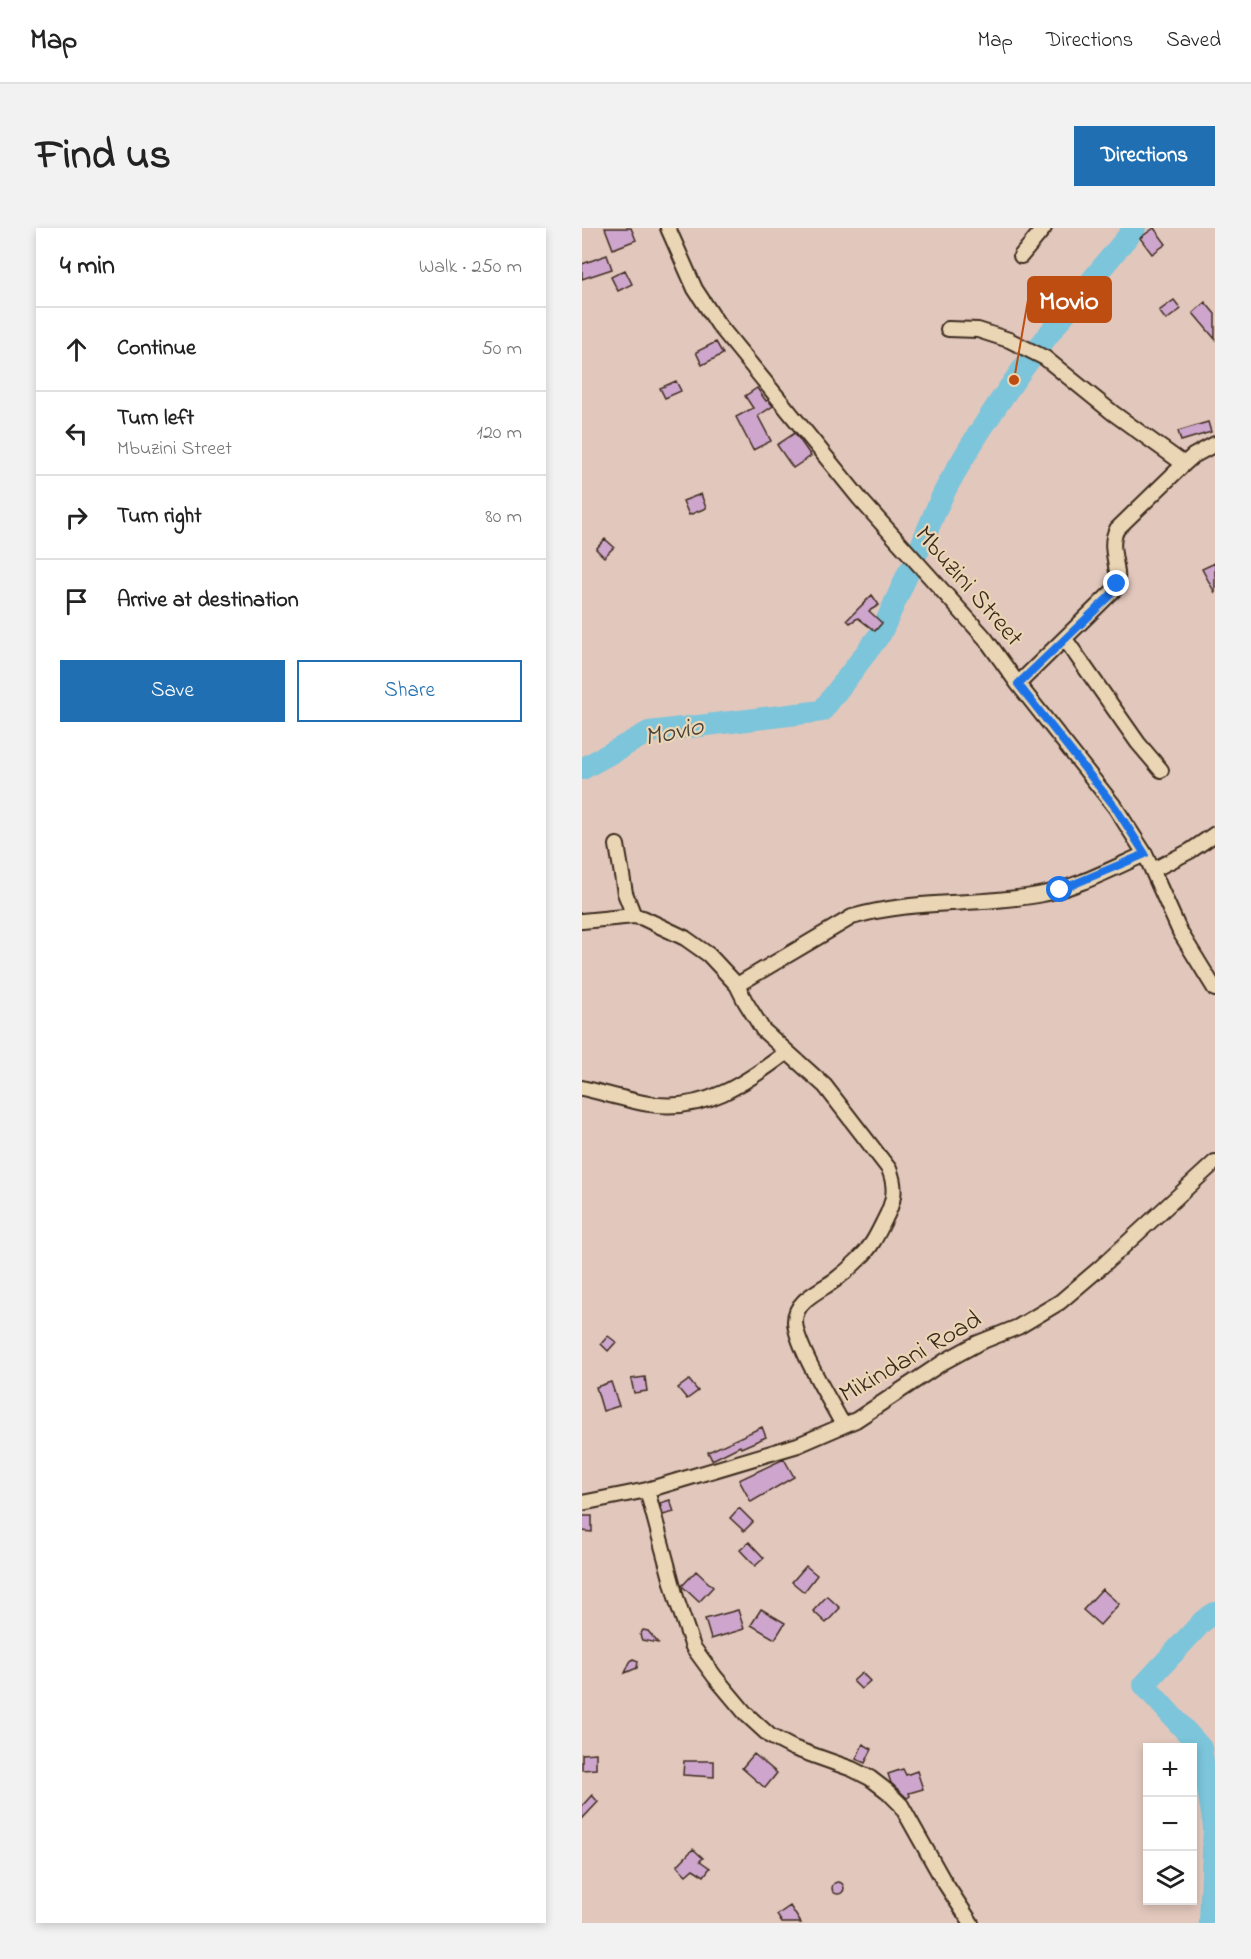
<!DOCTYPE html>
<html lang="en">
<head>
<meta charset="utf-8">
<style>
  :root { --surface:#fff; --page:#f2f2f2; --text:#222; --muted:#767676; --line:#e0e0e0; --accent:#1f6fb2 }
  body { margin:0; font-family:"Indie Flower",sans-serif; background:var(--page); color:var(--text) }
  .controls { position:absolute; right:18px; bottom:18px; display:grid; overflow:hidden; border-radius:0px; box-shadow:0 3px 9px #0003 }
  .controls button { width:54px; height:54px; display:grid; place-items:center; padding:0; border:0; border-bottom:2px solid var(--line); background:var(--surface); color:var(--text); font:30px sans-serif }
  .stop { position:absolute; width:18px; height:18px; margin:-14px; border:4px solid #1a73e8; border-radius:50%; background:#fff }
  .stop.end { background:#1a73e8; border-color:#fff; box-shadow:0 2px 6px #0008 }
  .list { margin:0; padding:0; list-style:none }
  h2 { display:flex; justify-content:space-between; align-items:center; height:78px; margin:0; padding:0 24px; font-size:26px }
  h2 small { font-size:20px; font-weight:400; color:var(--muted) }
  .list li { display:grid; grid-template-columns:39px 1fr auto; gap:18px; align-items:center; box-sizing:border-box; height:84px; padding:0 24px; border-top:2px solid var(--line) }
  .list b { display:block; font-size:22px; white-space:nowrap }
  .list p { margin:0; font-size:20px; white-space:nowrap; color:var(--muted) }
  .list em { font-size:20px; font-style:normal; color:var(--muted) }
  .actions { display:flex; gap:12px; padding:18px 24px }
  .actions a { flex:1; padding:14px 0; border:2px solid var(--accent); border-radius:0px; text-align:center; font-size:21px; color:var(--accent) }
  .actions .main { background:var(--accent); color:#fff }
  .icon { flex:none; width:33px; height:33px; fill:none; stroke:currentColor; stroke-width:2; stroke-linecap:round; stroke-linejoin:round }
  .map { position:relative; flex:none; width:633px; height:1695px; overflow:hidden; border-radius:0px }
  header { display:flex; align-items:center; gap:36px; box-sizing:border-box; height:84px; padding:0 30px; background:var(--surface); border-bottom:2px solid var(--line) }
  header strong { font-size:28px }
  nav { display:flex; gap:33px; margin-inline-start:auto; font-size:21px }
  .intro { display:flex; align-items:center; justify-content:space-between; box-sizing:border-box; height:144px; padding:0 36px }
  h1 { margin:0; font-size:42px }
  .button { padding:15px 27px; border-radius:0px; background:var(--accent); color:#fff; font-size:21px; font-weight:700 }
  main { display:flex; gap:36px; padding:0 36px }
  aside { flex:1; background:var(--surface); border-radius:0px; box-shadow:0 3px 9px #0003 }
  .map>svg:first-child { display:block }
</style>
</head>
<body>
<header>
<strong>Map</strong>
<nav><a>Map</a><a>Directions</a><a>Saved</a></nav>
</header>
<div class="intro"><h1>Find us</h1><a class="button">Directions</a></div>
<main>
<aside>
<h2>4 min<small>Walk · 250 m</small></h2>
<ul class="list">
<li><svg class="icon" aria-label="ahead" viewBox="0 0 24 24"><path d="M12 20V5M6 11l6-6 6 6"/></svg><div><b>Continue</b></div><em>50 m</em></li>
<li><svg class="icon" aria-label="left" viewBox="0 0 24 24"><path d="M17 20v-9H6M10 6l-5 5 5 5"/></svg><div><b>Turn left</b><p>Mbuzini Street</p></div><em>120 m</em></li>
<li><svg class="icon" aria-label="right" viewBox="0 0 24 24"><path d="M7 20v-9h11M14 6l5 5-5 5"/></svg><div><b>Turn right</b></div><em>80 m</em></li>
<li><svg class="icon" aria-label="arrive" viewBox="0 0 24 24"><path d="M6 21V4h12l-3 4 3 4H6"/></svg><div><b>Arrive at destination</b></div></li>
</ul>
<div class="actions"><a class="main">Save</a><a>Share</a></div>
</aside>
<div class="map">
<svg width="633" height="1695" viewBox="0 0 633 1695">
  <rect width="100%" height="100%" fill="#e2c7bc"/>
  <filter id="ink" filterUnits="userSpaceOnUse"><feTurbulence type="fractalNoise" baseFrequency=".0167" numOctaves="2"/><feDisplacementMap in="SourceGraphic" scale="12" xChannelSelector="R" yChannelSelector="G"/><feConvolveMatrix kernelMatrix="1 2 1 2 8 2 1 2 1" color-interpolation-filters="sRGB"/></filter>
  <g filter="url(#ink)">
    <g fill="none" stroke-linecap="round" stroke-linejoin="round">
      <!-- river -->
      <path stroke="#7bc5db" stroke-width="22" d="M337,322C347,300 355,276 367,255C418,163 486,80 553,0
        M0,541L67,504L240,483L299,405L327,343
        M628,1695L632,1598L619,1520L562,1457L621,1393L633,1385"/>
    </g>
    <!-- building -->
    <path fill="#cea6cd" stroke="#3b2a1e" stroke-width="1.5" d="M23,0H49L54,12L31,21Z
      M572,0L584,16L570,26L558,10Z
      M25,27L30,41L0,51V36Z
      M43,42L50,56L36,63L29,49Z
      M592,72L599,81L584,92L577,83Z
      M623,74L633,86V111L611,85Z
      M134,114L141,126L120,137L114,124Z
      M94,153L99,163L83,170L78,160Z
      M175,160L184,173L186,172L191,178L176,188L189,213L171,222L154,189L171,180L163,168Z
      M626,194L629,204L599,213L596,203Z
      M213,205L229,228L211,240L195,217Z
      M119,266L124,280L107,287L101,273Z
      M23,311L32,319L22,329L14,321Z
      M633,335V365L620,341Z
      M290,367L297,377L287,383L300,395L293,403L276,390L268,395L265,392Z
      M26,1108L34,1114L26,1123L19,1116Z
      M63,1149L65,1163L52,1165L49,1151Z
      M107,1152L116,1163L105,1171L96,1160Z
      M29,1154L37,1178L21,1183L14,1159Z
      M180,1199L184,1209L159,1220L158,1218L130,1232L126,1224Z
      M202,1231L212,1249L169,1274L157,1252Z
      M88,1272L92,1284L81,1287L78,1275Z
      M157,1280L171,1294L162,1303L148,1290Z
      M0,1288H10V1304L0,1303Z
      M167,1314L182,1330L173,1338L158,1322Z
      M224,1338L235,1347L222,1364L210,1354Z
      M114,1343L131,1359L117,1374L100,1358Z
      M520,1361L537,1376L518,1397L501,1382Z
      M245,1368L258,1380L244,1395L231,1383Z
      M179,1381L203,1395L193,1411L169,1397Z
      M156,1382L162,1401L129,1411L123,1391Z
      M61,1402L66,1403L76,1415L60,1412L58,1407Z
      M51,1431L56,1433L55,1440L43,1445L48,1434Z
      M280,1445L288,1453L279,1461L271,1453Z
      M281,1516L290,1521L283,1535L274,1531Z
      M14,1525V1541L0,1542V1526Z
      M172,1526L195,1545L183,1560L160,1540Z
      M102,1533H132V1549L101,1547Z
      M321,1541L324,1547L335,1543L341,1561L327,1565L328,1568L325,1570L309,1555L306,1546Z
      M10,1567L16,1574L0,1591V1578Z
      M111,1621L121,1630L118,1633L128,1640L122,1648L111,1641L104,1647L95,1638Z
      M250 1660a6 6 0 1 1 12 0a6 6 0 1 1-12 0Z
      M208,1678L219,1695H200L195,1687Z"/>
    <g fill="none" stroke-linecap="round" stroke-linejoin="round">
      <defs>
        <path id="minor" d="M86,0L113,61L136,96L278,271L403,410L436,456L533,579L563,626L598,704L633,761
          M439,28L462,0
          M366,101L396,102L427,112L463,130L531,185L602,236
          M483,411L556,515L579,542
          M436,456L533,361C541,342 524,321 535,301L602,236L611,228L633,216
          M35,617L43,665L52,688
          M571,642L608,623L633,606
          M0,693L52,688L61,690L103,710L127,727L155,757L163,773L181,802L243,858L307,941C315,960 312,974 302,993C295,1007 289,1020 277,1031C270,1038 261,1046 253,1052C238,1063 213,1072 213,1093C213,1116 249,1174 261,1197
          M155,757L270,689C330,671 395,678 456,667C494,660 529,641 563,626
          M0,860C22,865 45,872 67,876C121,885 164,855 205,824
          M65,1262L95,1373L111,1419L133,1449L164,1486L188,1508L211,1520L270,1541L288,1550L305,1563L319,1577L361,1652L389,1695
          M0,1275L65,1262L216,1217L274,1192L363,1133L396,1115L436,1099L478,1074L519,1039L633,934"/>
      </defs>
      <!-- minor casing -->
      <use href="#minor" stroke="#3b2a1e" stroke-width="18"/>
      <!-- minor -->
      <use href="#minor" stroke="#ead5b4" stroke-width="14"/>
    </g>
  </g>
  <g fill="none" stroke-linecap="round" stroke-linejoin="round" filter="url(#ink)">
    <!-- route -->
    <path stroke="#1a73e8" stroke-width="8" d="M478,662L563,626L533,579L436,456L528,368L535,356"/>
  </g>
  <g text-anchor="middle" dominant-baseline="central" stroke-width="4.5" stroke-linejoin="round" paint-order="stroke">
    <!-- street labels -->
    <g font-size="26" fill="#3b2a1e" stroke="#ead5b4">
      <text transform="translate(386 359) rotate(49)">Mbuzini Street</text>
      <text transform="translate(329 1130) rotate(-30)">Mikindani Road</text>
    </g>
    <!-- water labels -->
    <g font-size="27" font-style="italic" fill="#45413a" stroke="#ead5b4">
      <text transform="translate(92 505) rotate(-12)">Movio</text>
    </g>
  </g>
  <!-- callouts -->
  <path fill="none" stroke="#bd4d10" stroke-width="2" d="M432 152L446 72"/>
  <circle fill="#bd4d10" stroke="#ead5b4" stroke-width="2" cx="432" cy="152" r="6"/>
  <rect fill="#bd4d10" stroke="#bd4d10" stroke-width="2" x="446" y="49" width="83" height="45" rx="6"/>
  <g font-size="27" text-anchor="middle" font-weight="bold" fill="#fff">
    <text x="487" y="81">Movio</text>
  </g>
</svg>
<div class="controls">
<button>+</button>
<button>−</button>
<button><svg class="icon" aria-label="layers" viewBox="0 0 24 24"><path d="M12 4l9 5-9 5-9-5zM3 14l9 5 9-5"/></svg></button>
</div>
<div class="stop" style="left:478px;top:662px"></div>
<div class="stop end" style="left:535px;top:356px"></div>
</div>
</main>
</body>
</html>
